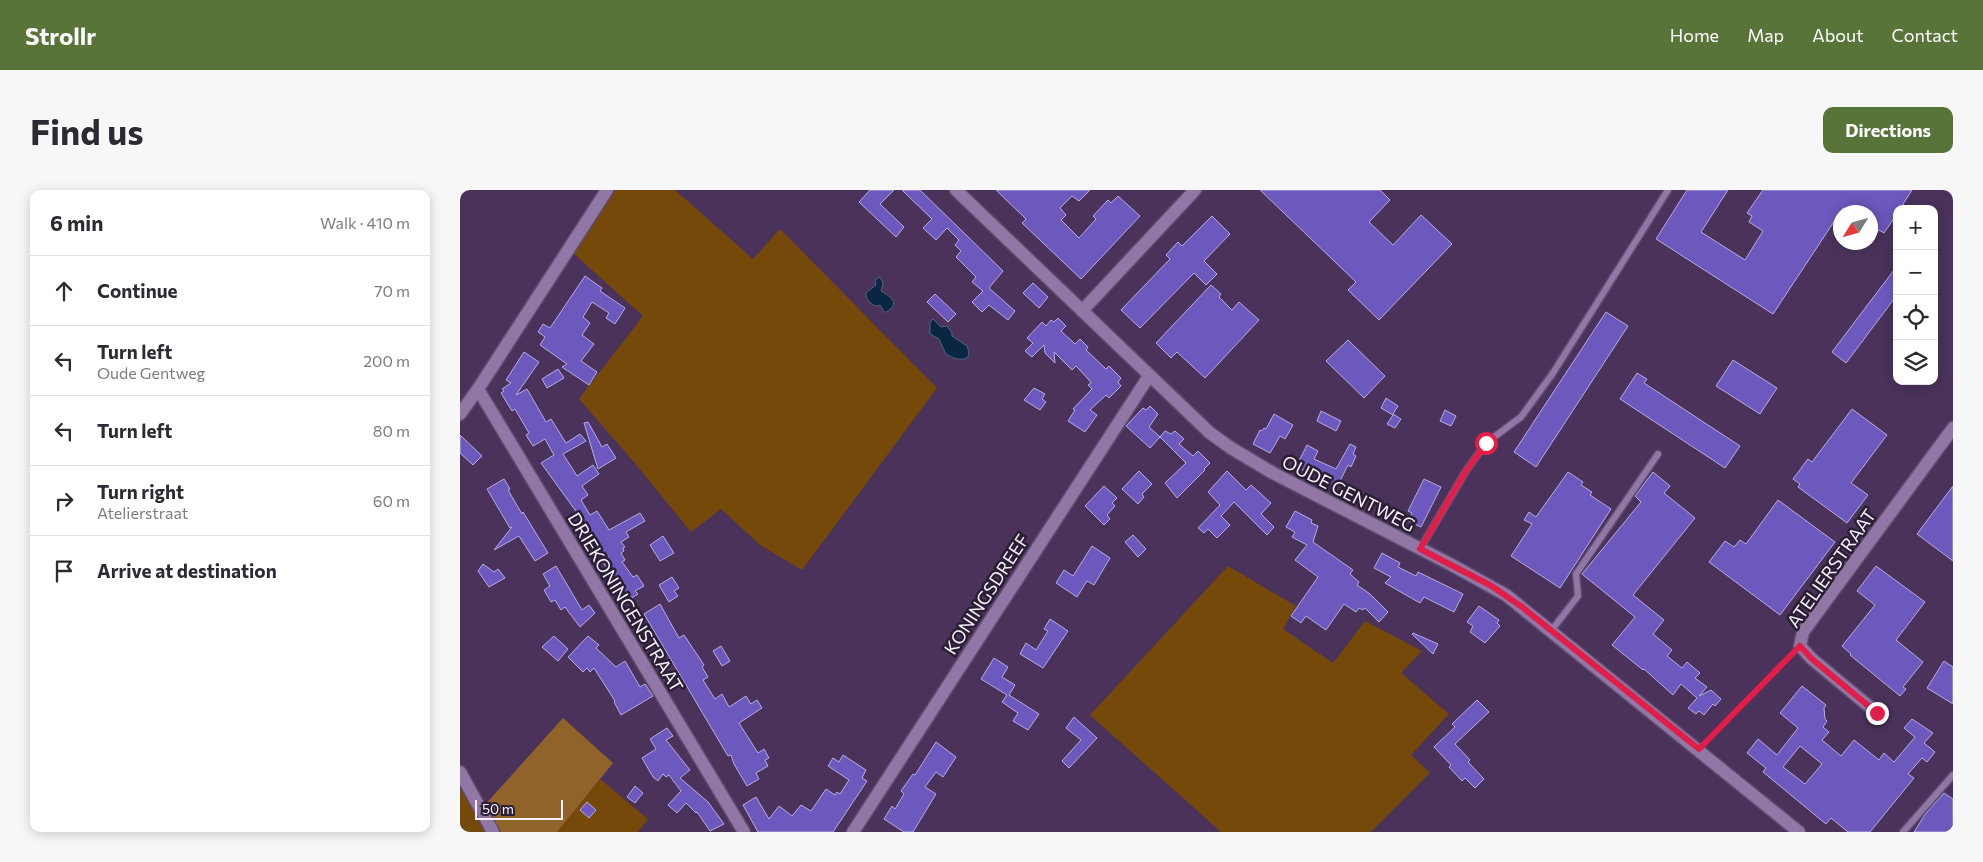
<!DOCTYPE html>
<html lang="en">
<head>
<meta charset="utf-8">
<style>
  :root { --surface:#fff; --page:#f7f7f7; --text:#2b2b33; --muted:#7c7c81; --line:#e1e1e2; --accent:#597439 }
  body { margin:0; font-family:Commissioner,sans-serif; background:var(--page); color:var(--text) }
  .controls { position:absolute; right:15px; top:15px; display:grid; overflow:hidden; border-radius:10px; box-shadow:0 2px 12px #0003 }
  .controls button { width:45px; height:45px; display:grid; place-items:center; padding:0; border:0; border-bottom:1px solid var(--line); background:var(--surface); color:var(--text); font:25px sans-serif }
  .compass { position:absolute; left:1373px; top:15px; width:45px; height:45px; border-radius:50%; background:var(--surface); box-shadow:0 2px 12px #0003; rotate:233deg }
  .scale { position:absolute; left:15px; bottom:12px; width:88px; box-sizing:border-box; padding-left:5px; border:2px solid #f7effe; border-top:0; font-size:14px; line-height:18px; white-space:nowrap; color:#f7effe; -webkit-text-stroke:4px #2a1f32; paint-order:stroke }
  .stop { position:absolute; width:15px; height:15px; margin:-11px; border:4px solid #e11d48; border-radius:50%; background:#fff }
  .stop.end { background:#e11d48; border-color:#fff; box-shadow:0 1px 5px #0008 }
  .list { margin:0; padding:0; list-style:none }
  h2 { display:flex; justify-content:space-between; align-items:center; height:65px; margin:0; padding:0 20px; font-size:21px }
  h2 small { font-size:16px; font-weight:400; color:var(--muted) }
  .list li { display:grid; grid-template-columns:32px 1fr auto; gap:15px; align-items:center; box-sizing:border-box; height:70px; padding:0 20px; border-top:1px solid var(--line) }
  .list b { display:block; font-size:19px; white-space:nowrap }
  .list p { margin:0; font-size:16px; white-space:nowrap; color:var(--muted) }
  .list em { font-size:16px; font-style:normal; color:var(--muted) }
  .icon { flex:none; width:28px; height:28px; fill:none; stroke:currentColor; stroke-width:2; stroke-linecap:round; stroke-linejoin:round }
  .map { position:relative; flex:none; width:1493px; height:642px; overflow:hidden; border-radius:10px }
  header { display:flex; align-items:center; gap:30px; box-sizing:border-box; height:70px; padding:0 25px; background:var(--accent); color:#fff }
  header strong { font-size:24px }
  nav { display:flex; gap:28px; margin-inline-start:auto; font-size:18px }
  .intro { display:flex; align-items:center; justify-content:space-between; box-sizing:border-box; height:120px; padding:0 30px }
  h1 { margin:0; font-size:35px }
  .button { padding:12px 22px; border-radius:10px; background:var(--accent); color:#fff; font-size:18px; font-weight:700 }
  main { display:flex; gap:30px; padding:0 30px }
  aside { flex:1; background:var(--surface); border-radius:10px; box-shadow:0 2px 12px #0003 }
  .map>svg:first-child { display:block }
</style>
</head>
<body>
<header>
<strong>Strollr</strong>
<nav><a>Home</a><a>Map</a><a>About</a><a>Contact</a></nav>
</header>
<div class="intro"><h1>Find us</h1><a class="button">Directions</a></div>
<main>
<aside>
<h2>6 min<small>Walk · 410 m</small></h2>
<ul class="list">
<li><svg class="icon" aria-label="ahead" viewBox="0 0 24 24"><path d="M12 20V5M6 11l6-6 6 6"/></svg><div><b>Continue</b></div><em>70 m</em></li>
<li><svg class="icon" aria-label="left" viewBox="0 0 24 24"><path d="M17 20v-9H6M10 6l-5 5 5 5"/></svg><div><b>Turn left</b><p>Oude Gentweg</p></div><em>200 m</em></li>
<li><svg class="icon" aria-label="left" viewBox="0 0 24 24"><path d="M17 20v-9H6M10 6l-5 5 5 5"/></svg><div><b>Turn left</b></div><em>80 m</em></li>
<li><svg class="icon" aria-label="right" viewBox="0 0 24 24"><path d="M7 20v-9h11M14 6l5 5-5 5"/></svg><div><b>Turn right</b><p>Atelierstraat</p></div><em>60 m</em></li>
<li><svg class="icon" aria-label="arrive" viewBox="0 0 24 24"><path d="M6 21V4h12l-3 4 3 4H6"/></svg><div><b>Arrive at destination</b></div></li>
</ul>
</aside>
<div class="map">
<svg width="1493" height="642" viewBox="0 0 1493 642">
  <rect width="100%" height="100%" fill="#4a325b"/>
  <!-- green -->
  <path fill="#744909" d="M155,0H215L293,69L320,39L477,198L342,380L300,355L261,319L231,342L173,271L119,209L183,126L114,64Z
    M768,376L836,416L823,439L873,473L905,431L962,461L941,483L989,524L951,565L970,583L911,642H761L630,525Z
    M140,589L188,629L178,642H97Z
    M0,591L28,642H0Z"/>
  <!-- forest -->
  <path fill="#90632b" d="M103,528L153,573L97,642H38L23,617Z"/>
  <!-- water -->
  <path fill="#092742" stroke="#50637a" d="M420,87L423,93L421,101C429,106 442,113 426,122H424L420,115L416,116C410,114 406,109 406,103L416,95L415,90Z
    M473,129L481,137L487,136L492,143V146L507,156L509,162L508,167C501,172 493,168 486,164L479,149L470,144V132Z"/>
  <!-- building -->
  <path fill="#6d58be" stroke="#b4aee2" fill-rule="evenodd" d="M410,0H434L420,14L444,37L436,47L399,12Z
    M442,0H460L543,81L529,98L555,121L548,130L529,115L522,122L512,112L523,101L512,92L516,87L496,67L501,61L495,55L499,50L487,38L476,50L463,38L472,29Z
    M536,0H630L619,11L612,6L600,18L606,25L601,30L619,48L636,29L633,26L648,10L651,13L658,6L680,26L621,89L562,33L566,29Z
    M800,0H920L930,10L909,32L933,55L961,25L992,54L919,130L888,100L896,92Z
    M1227,0H1268L1241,42L1285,70L1303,41L1289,32L1292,26L1287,23L1303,0H1452L1440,19H1437V24L1424,43L1419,40L1410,53V22H1391L1383,18L1313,124L1196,49Z
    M752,26L770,44L744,71L757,84L746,95L734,83L680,138L661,120L710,69L706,65L718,52L722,56Z
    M1437,76V105L1386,173L1372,162Z
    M125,86L142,98L140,101L165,118L155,134L146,128L149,123L132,112L123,127L130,133L122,145L134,154L121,171L137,182L129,195L102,177L107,174L80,155L85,147L78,142L83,134L90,138Z
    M573,93L588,107L579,118L563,103Z
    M751,95L761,104L759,107L772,120L779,112L799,130L745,188L717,162L711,168L696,153Z
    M475,104L496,124L488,132L467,112Z
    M1146,122L1168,136L1076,277L1054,262Z
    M598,128L606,136L601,141L615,154L620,149L628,157L626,160L646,179L649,176L661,188L658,192L661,196L649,208L646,205L630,220L637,225L625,242L608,231L615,220L613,219L632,199L628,195L631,193L629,190L616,176L612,180L594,162L595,173L585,163L584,155L572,167L565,161L573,153L567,148L582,132L586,136L591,130L594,132Z
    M888,150L925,186L904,208L866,171Z
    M64,162L79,172L56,205L67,199L86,232L91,229L106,253L120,244L126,251L103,264L117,286L133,275L139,284L122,296L128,305L121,310L130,325L137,321L149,340L180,323L185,331L166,342L169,347L161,352L165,357L163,358L164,361L161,363L165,370L162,372L173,387L177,385L184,396L175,401L178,404L167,411L135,359L137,357L118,324L81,273L94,265L85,249L73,256L66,245L69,243L55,219L52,221L41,203L44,201L42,199L51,193L46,190Z
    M1273,170L1317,198L1300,224L1256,196Z
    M98,179L104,188L87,198L82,189Z
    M1177,183L1187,189L1184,193L1280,256L1265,278L1160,209Z
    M574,198L585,204L582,209L586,212L580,220L564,210Z
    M926,208L938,216L933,224L941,229L935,238L927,234L933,225L921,218Z
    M690,216L698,224L689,237L700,247L690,258L666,236L683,218L686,220Z
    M1392,219L1427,245L1391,293L1408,305L1387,333L1338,297L1340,294L1333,289L1348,269L1352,272Z
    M985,220L996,226L991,236L980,231Z
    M861,221L881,231L876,241L857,231Z
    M814,224L833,235L825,249L820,246L810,263L793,254L800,240L802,241L804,238L806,239Z
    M128,232L142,257L147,254L156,268L138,279L124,233Z
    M705,241L711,244L715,241L724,249L719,254L733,266L738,261L750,273L744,279L745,280L717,308L705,293L726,273L700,247Z
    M0,245L22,266L13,275L0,263Z
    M890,254L896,257L893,264L896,266L891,277L888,275L877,297L866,292L868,287L850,277L847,282L836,277L847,255L858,261L854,269L876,279Z
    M679,281L692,294L682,304L684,307L678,314L662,299Z
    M767,281L786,300L791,295L811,313L801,324L814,337L807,345L774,312L761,326L770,335L757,348L748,339L744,343L738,338L760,315L748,302Z
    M1108,282L1123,292L1121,295L1132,302L1130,305L1151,319L1100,398L1051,366L1072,334L1064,330L1069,322L1076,327Z
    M1193,282L1210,296L1204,303L1235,328L1173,405L1204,430L1193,444L1212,460L1207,466L1222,478L1227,472L1240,483L1235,488L1247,497L1239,506L1251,500L1261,509L1255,516L1253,514L1244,525L1239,521L1236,524L1228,518L1237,508L1221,494L1213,505L1184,479L1183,480L1152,455L1175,427L1122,384L1181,312L1175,306Z
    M44,289L50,299L48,300L62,324L63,322L88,363L75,371L59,346L34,360L52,337L50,338L27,299Z
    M964,289L981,297L961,337L948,331L952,323L948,321Z
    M644,296L657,308L652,313L655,316L647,325L650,329L644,335L625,316Z
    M1493,296V371L1457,344Z
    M1318,310L1375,352L1320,425L1249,372L1265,351L1274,357L1280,350L1286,354Z
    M835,321L852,330L851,333L858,336L853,352L893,380L890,384L899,392L897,395L910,404L928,422L919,432L905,418L903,420L899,418L896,422L884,414L866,440L846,426L841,433L831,426L858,387L835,370L847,355L832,347L835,342L826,337Z
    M673,345L686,359L678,367L665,352Z
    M203,346L214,363L200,371L190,355Z
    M632,356L650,368L634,395L627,391L617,407L596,393L604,380L613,386Z
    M922,363L940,373L938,377L956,386L958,382L1003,404L994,422L964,407L960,413L925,393L931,387L914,378Z
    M23,374L34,382L38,379L45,388L29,397L18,381Z
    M96,376L122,420L129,415L135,423L120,437L105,417L101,420L95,410L91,412L84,400L90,396L83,384Z
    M1416,376L1465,412L1436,450L1463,472L1443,497L1446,499L1440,506L1390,465L1391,464L1382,456L1415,415L1397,401Z
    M212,387L219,398L214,401L218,406L209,412L199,395Z
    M200,414L219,448L224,445L244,475L242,477L248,487L243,490L255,509L262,504L269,517L286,506L291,514L297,510L302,518L279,533L298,563L304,559L309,568L305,570L308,576L296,583L299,589L287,596L274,574L271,565L268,566L184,424Z
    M1019,416L1039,430L1037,433L1040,436L1025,453L1010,442L1013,436L1007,432Z
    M590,429L608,441L583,478L560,464L566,453L576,460L588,441L584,439Z
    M953,443L978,454L973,464L952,444Z
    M94,446L108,459L98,471L82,457Z
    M128,446L139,455L136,458L156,477L165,471L180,497L185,494L193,506L161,525L154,512L155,511L134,478L130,482L127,478L123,482L108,467Z
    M261,456L270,471L262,476L253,461Z
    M534,468L548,477L542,487L555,495L549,505L579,524L568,540L553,531L558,523L542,512L547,505L521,489Z
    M1484,471L1493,477V514L1467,498Z
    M1342,496L1366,515L1364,518L1365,529L1367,531L1363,537L1369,542L1362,550L1381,566L1394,550L1419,570L1424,563L1434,572L1455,547L1444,538L1452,529L1473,543L1464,553L1475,562L1467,572L1462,568L1448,584L1454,588L1410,642H1388L1371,628L1366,634L1303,582L1306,578L1287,563L1298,549L1317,565L1338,538L1320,523ZM1340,556L1362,574L1345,594L1323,577Z
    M1017,510L1029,522L995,554L1010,570L1008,572L1024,589L1015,598L1005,588L1002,591L989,577L991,575L974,557L995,537L992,534Z
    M614,527L637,548L609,578L602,571L621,550L606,538Z
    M207,538L213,546L206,550L230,580L220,588L248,612L264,634L250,641L237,622L236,623L226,613L217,623L208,615L221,601L209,585L206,587L203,584L198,591L193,587L182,568L196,559L190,549Z
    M476,552L496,567L483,587L476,582L465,597L476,604L453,642H444L424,629L432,616L435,619L444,604L441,601L453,584L455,585Z
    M383,565L406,580L402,588L407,591L373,642H298L283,615L296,607L309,629L319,616L332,626L341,615L351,621L366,599L375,605L377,602L380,604L389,590L368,576L373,568L379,572Z
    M175,596L183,603L175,613L167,607Z
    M1484,603L1493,609V642H1454L1466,623Z
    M127,612L136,620L129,628L120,620Z"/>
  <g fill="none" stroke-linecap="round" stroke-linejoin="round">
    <defs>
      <path id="lane" d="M960,359L1006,281L1026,253L1061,227L1093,183L1208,0
        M1091,441L1118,406L1116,384L1198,264
        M1443,642L1493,585"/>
      <path id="street" d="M147,0L18,199L284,642
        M496,0L750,243L771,258L813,283L990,374L1046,405L1339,642
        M622,121L735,0
        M0,224L18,199
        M1417,523L1352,469L1340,456L1343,442L1493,238
        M0,582L33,642
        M393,642L689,186"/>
    </defs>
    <!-- lane casing -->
    <use href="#lane" stroke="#5f4c6d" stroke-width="9"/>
    <!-- street casing -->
    <use href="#street" stroke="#5f4c6d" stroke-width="15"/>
    <!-- path -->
    <path stroke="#a090ac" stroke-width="2" stroke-dasharray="2.5 2.5" stroke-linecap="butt" d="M1245,552L1331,464"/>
    <!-- lane -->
    <use href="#lane" stroke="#9077a5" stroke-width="6"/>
    <!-- street -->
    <use href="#street" stroke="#9077a5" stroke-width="12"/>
  </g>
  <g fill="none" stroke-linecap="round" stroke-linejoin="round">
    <!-- route -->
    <path stroke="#e11d48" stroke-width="6" d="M1026,253L1006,281L960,359L1030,395L1062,417L1239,559L1340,456L1352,469L1417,523"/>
  </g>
  <g text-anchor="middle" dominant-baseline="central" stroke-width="5" stroke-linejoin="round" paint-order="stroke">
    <!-- street labels -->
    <g font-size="18" fill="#f7effe" stroke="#2a1f32">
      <text transform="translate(889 303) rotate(27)">OUDE GENTWEG</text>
      <text transform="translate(1371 378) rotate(-55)">ATELIERSTRAAT</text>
      <text transform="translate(526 404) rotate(-57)">KONINGSDREEF</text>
      <text transform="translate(166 412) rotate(59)">DRIEKONINGENSTRAAT</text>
    </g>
  </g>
</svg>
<div class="controls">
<button>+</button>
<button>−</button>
<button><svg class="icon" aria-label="locate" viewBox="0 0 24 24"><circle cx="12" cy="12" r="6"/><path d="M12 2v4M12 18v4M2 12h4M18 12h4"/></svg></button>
<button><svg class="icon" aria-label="layers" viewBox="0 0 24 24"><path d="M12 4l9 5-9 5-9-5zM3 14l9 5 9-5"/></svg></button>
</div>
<svg class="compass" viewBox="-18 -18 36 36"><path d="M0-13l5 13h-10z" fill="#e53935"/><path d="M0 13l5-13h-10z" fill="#7c7c81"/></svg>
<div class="scale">50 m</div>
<div class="stop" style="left:1026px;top:253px"></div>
<div class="stop end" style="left:1417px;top:523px"></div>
</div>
</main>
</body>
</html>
